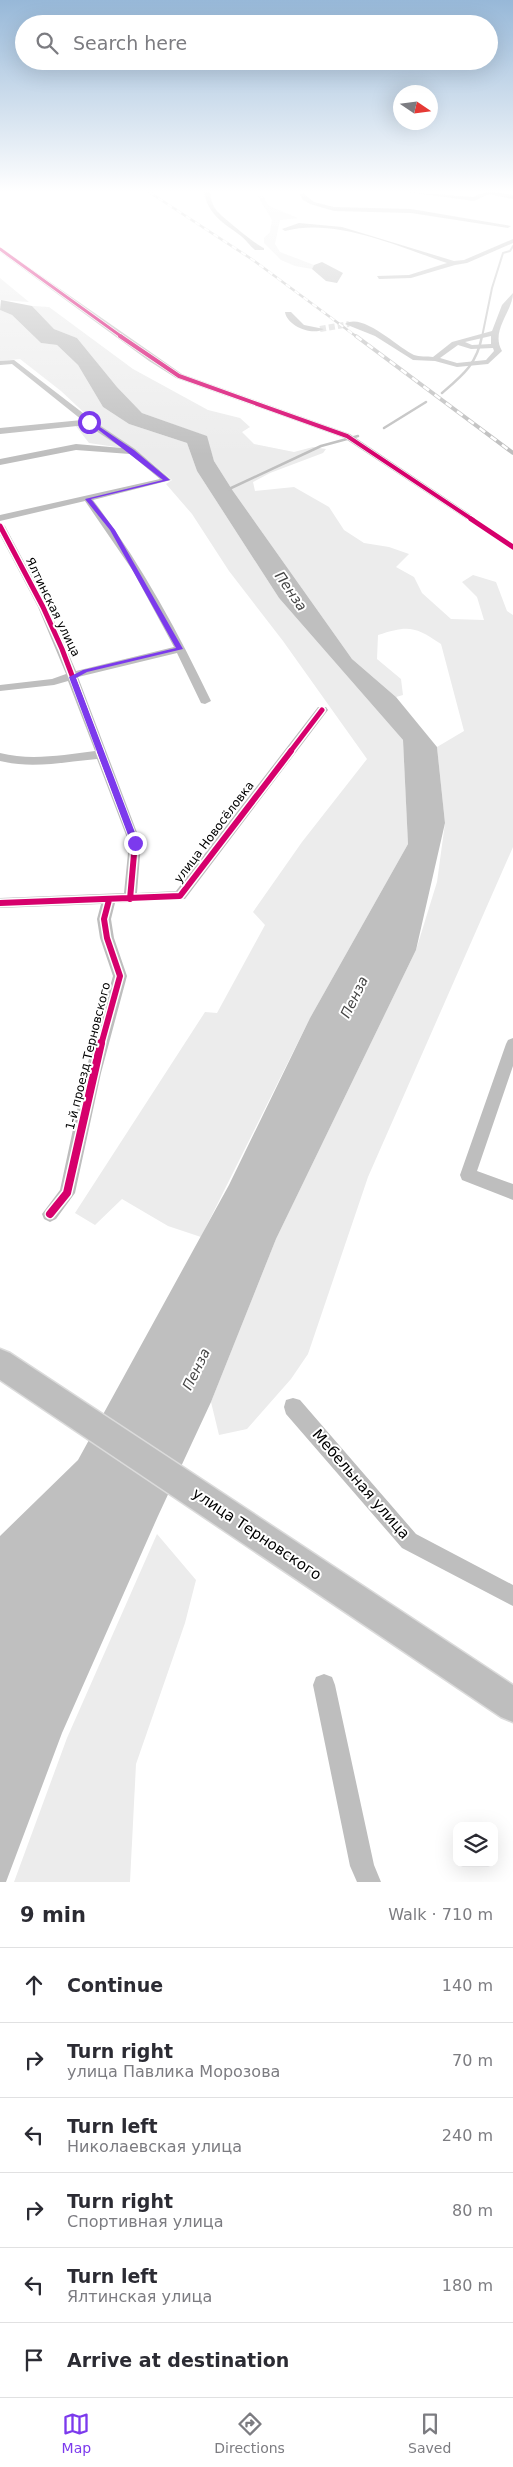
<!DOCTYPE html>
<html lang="en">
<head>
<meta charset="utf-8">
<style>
  :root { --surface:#fff; --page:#f7f7f7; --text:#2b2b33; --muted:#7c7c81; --line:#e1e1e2; --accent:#7c3aed }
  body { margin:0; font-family:"DejaVu Sans",sans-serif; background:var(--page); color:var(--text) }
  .controls { position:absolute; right:15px; bottom:15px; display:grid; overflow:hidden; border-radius:10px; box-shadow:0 5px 20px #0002 }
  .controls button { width:45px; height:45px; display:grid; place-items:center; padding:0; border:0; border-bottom:1px solid var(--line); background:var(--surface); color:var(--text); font:25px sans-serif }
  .compass { position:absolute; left:393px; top:85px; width:45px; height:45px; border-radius:50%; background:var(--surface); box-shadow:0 5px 20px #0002; rotate:103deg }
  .stop { position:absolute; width:15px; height:15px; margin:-11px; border:4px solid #7c3aed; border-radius:50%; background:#fff }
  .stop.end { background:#7c3aed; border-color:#fff; box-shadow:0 1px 5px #0008 }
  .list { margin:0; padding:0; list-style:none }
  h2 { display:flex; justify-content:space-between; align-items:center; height:65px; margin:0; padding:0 20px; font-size:21px }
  h2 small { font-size:16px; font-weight:400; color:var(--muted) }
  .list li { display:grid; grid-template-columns:32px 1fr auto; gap:15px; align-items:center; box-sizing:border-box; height:75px; padding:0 20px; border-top:1px solid var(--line) }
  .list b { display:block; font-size:19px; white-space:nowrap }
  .list p { margin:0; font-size:16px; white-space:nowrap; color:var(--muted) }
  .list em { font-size:16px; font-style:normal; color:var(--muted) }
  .icon { flex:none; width:28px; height:28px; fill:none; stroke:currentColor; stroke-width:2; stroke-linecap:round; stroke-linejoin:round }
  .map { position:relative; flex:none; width:513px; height:1882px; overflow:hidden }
  .search { position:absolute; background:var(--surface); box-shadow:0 5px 20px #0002; left:15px; right:15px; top:15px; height:55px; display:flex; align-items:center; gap:12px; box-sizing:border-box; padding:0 18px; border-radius:28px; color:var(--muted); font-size:19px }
  .sheet { height:515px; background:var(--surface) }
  nav { display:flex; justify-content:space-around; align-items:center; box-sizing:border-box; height:70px; border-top:1px solid var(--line); background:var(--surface); font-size:14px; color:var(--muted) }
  nav a { display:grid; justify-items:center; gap:2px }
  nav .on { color:var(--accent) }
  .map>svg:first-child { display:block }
</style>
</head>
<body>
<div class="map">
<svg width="513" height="1882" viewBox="0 0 513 1882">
  <rect width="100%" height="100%" fill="#fff"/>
  <!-- green -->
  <path fill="#ececec" d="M257,195L263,196L269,206L298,218L280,220L275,244L280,252L314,265L312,269L295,266L281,260L264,243V238L270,232L272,220Z
    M0,278L29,302L0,300Z
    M32,306L49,307L133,369L208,410L240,418L250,427L242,432L254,444L294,452L313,447L326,449L323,453L270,473L253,482L255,491L294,487L329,507L344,530L364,543L389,547L409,554L396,567L414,577L422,593L451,619L484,620L477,597L462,582L473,575L496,582L507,611L513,615V847L368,1177L308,1354L291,1379L247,1429L219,1435L211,1402L276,1239L416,950L437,882L445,823L437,747L464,731L441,644C415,626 408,625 378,635L377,659L401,679L403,695L396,697L352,659L233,491L214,461L206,436L142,413L117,387L77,338L54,329Z
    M0,310L12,315L41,343L57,345L78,365L103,407L129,424L187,443L197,471L279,598L403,740L408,844L310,1018L201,1237L168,1226L122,1199L95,1225L75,1213L205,1012L217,1013L265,925L253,912L302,842L367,759L283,641L229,571L192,514L166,484L172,480L136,450L89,443L75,425L93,421L61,391L20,359L0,361Z
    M157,1534L196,1580L185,1623L136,1764L130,1882H14L67,1738Z"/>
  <!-- water -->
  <path fill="#bfbfbf" d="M322,262L343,273L337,283L326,281L312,269L314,265Z
    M1,300L32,306L54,329L77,338L117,387L142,413L207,436L214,461L233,491L352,659L396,697L437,747L445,823L416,950L276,1239L211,1402L158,1516L62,1733L6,1882H0V1536L78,1460L229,1185L310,1018L408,844L403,740L279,598L197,471L187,443L129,424L103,407L78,365L57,345L41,343L12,315L0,310Z"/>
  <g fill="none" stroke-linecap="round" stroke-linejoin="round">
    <!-- stream-far1 -->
    <path stroke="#bfbfbf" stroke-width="2" d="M482,337L492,288L503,253L510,251L513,246"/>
    <!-- stream -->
    <path stroke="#bfbfbf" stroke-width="2.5" d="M442,393C463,375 477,364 482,336
      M384,428L426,402
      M229,489L321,446L358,436"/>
    <!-- minor-tunnel -->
    <path stroke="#d9d9d9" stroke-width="6" stroke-dasharray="6 3" stroke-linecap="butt" d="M320,329L349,324"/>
    <defs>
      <path id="primary" d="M0,1349L10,1353L513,1685V1722L501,1717L0,1380Z"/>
    </defs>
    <!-- primary casing -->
    <use href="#primary" stroke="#dbdbdb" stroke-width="3"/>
    <!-- minor -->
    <path fill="#bebebe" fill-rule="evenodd" d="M204,192H210C211,199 212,205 217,211C222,217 259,247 264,248V250H255C250,246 246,240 241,236C224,223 208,215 204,192Z
      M407,192L473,197C488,190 495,192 513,195V199L489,194L474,201Z
      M303,193L314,202L334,207L411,209L511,226L508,228L411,213L334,211L310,204L303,200L300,195Z
      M299,223L342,227L454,261L464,260L513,239V243L467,263L455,265L411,278L379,279L377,276L409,275L447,263C400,247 335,217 285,231L282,229Z
      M0,247L182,374L350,434L513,543V550L344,438L176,378L149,361L0,252Z
      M513,293C513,311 490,331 502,351L488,364L457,367L435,361L413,360L375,336L345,324C363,312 398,348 414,355C419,357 427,356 433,357L452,342L492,331L502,305ZM491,336V344L472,345L465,342ZM458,345L471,349L493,348L494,351L486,360L457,363L440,358Z
      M285,312H291L304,325L324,329C312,336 287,326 285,312Z
      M14,360L92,420L135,449L171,480L93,500C140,562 177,630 211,701L205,704L201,703L177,653L78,677L141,843L137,893L176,891L318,707H326L328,710L185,899L115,903L111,919L114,938L127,976L101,1073L75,1193L56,1219L50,1222L44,1219L42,1214L60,1190L85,1073L113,976L100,938L97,919L101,904L0,908V898L124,893L129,843L97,759C64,762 32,769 0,761V753C31,761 63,755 95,751L68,681L54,685L0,691V685L52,679L66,674L38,607L0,535V523L5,526L48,607L76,671L174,647L133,571L85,501L0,521V515L160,479L130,454L76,450L0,465V459L76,444L122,448L87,425L0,434V428L82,420L12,364L0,365V361Z
      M513,1038V1066L477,1171L513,1184V1200L462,1180L460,1175L506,1044L508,1040Z
      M293,1398L300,1400L416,1534L513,1585V1606L402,1548L286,1414L284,1407L286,1400Z
      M324,1674L332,1677L335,1685L374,1865L381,1882H357L350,1866L313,1685L316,1677Z"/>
    <!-- primary -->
    <use href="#primary" fill="#bebebe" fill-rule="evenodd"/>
    <defs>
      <path id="rail-far1" d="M149,192L253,260L357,337"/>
      <path id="rail" d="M356,336L513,453"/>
    </defs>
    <!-- rail-far1 casing -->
    <use href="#rail-far1" stroke="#bebebe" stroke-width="2.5"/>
    <!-- rail casing -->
    <use href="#rail" stroke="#bebebe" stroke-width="4"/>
    <!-- rail-far1 -->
    <use href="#rail-far1" stroke="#fff" stroke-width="2" stroke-dasharray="5.5" stroke-linecap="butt"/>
    <!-- rail -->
    <use href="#rail" stroke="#fff" stroke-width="2.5" stroke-dasharray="7" stroke-linecap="butt"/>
    <defs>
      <path id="cycleway-far4" d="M0,249L122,337"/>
      <path id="cycleway-far3" d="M120,336L179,376L347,436L473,520"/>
      <path id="cycleway-far2" d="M471,519L513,547
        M0,526L43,607L62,649L101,752
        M290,752L322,710"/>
      <path id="cycleway-far1" d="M100,751L135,843L130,899
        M0,903L180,896L291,751
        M101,1045L120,976L107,938L104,919L109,900"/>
      <path id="cycleway" d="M50,1214L67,1193L101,1043"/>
    </defs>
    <!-- cycleway-far4 casing -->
    <use href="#cycleway-far4" stroke="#fff" stroke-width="4.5"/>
    <!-- cycleway-far3 casing -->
    <use href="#cycleway-far3" stroke="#fff" stroke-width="5.5"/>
    <!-- cycleway-far2 casing -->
    <use href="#cycleway-far2" stroke="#fff" stroke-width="8"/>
    <!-- cycleway-far1 casing -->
    <use href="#cycleway-far1" stroke="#fff" stroke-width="9"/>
    <!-- cycleway casing -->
    <use href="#cycleway" stroke="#fff" stroke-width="11"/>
    <!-- cycleway-far4 -->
    <use href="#cycleway-far4" stroke="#d6006c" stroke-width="3"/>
    <!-- cycleway-far3 -->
    <use href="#cycleway-far3" stroke="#d6006c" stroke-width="4"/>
    <!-- cycleway-far2 -->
    <use href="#cycleway-far2" stroke="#d6006c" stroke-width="5"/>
    <!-- cycleway-far1 -->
    <use href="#cycleway-far1" stroke="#d6006c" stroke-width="6"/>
    <!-- cycleway -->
    <use href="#cycleway" stroke="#d6006c" stroke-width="8"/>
  </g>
  <!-- sky -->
  <linearGradient id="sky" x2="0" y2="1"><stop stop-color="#97b8d8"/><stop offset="0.42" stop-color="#fff"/><stop offset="1" stop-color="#fff" stop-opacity="0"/></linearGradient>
  <rect width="513" height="455" fill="url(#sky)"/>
  <!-- route -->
  <path fill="#7c3aed" d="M87,421H91L134,450L170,480L91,499L115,530L183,649L87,672L76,678L139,843L135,845L131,843L69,677L83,670L176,648L110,530L85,499L163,480Z"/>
  <g text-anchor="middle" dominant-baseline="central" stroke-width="4" stroke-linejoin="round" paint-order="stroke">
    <!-- street labels -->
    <g font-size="12" fill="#000" stroke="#fff">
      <text transform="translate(53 607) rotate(64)">Ялтинская улица</text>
      <text transform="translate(214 832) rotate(-53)">улица Новосёловка</text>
      <text transform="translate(88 1056) rotate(-76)">1-й проезд Терновского</text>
    </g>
    <!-- water labels -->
    <g font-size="14" font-style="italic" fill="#444" stroke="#fff">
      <text transform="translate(291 591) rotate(55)">Пенза</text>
      <text transform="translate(354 997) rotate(-64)">Пенза</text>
      <text transform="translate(196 1369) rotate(-64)">Пенза</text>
    </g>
    <!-- near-street labels -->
    <g font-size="15" fill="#000" stroke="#fff">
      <text transform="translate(361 1484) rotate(49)">Мебельная улица</text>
      <text transform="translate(257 1534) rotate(34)">улица Терновского</text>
    </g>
  </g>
</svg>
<div class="controls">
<button><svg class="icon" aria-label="layers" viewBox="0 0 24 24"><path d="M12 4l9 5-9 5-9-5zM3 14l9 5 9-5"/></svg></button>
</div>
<svg class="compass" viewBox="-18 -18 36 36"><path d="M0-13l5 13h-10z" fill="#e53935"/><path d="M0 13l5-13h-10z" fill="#7c7c81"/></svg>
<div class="stop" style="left:89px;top:422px"></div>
<div class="stop end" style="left:135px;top:843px"></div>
<div class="search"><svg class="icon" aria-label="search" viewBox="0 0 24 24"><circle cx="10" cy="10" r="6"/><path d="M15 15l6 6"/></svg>Search here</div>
</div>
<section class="sheet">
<h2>9 min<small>Walk · 710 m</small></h2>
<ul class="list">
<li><svg class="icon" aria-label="ahead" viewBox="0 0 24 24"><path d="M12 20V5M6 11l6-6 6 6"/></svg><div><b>Continue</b></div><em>140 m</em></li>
<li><svg class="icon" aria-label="right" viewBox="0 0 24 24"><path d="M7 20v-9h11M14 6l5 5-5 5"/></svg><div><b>Turn right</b><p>улица Павлика Морозова</p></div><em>70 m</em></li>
<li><svg class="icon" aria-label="left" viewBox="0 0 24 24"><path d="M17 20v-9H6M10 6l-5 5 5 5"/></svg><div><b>Turn left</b><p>Николаевская улица</p></div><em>240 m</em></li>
<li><svg class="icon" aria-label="right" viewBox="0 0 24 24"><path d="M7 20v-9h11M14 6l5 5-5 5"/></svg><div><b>Turn right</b><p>Спортивная улица</p></div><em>80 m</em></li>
<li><svg class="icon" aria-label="left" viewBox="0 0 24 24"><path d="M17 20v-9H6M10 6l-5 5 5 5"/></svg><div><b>Turn left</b><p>Ялтинская улица</p></div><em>180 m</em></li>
<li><svg class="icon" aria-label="arrive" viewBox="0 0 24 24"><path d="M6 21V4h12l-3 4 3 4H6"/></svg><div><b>Arrive at destination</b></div></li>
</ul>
</section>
<nav>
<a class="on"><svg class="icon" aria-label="map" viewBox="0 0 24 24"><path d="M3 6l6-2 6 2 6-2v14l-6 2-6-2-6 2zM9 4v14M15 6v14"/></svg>Map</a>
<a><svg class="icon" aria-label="directions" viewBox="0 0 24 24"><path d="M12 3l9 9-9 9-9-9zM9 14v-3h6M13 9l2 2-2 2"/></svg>Directions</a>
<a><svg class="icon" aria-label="saved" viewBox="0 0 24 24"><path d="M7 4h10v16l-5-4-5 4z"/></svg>Saved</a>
</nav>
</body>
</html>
